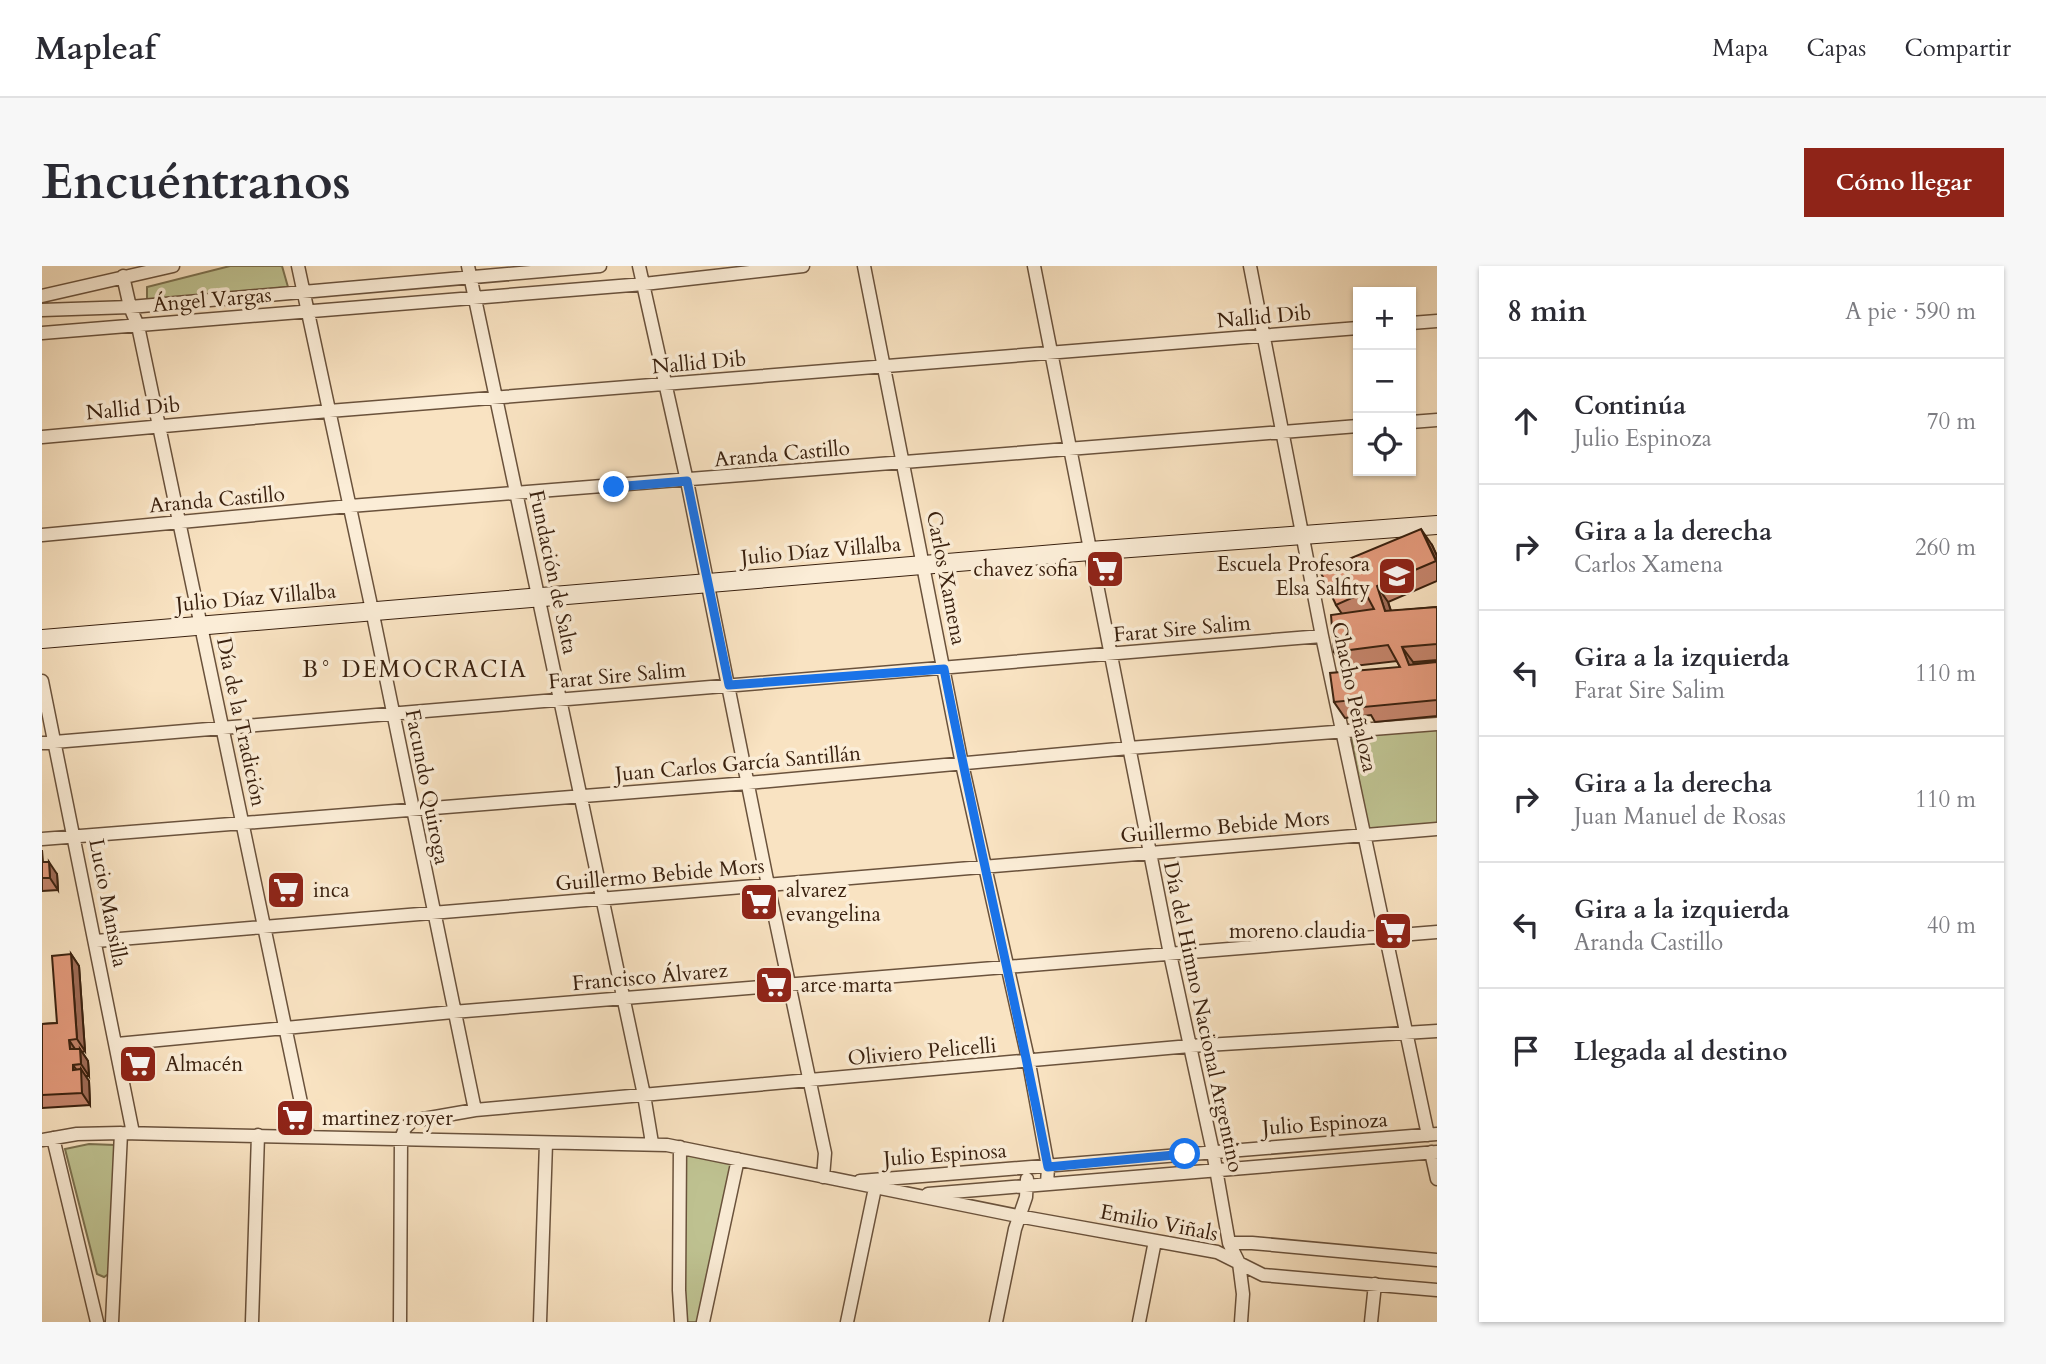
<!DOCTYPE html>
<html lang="es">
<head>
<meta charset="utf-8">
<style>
  :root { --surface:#fff; --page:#f7f7f7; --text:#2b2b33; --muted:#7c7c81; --line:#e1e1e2; --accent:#8f2418 }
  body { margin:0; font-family:Cardo,serif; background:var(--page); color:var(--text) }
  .controls { position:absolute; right:21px; top:21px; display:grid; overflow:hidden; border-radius:0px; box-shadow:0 2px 5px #0004 }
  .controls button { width:63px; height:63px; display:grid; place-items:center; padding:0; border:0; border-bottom:2px solid var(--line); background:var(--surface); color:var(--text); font:35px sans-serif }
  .stop { position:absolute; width:21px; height:21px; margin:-16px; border:5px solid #1a73e8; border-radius:50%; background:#fff }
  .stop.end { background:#1a73e8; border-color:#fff; box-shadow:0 2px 7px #0008 }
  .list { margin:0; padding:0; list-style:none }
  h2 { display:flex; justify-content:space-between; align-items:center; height:91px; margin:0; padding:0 28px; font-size:30px }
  h2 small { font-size:23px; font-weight:400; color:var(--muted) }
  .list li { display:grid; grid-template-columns:46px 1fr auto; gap:21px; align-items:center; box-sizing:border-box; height:126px; padding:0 28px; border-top:2px solid var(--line) }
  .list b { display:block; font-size:26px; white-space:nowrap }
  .list p { margin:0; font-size:23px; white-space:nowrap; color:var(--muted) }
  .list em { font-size:23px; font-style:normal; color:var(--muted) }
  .icon { flex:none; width:38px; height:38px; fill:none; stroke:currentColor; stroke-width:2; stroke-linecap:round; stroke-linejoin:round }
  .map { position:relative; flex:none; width:1395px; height:1056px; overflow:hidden; border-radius:0px }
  header { display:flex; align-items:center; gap:42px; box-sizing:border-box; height:98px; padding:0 35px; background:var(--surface); border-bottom:2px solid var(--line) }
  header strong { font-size:33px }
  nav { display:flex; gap:38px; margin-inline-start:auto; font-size:24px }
  .intro { display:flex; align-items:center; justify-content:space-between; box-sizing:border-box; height:168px; padding:0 42px }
  h1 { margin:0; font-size:49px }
  .button { padding:18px 32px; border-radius:0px; background:var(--accent); color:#fff; font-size:24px; font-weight:700 }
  main { display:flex; gap:42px; padding:0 42px }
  aside { flex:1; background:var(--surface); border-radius:0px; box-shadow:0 2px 5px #0004 }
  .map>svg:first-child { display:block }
</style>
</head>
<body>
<header>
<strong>Mapleaf</strong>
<nav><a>Mapa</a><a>Capas</a><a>Compartir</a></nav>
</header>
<div class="intro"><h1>Encuéntranos</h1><a class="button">Cómo llegar</a></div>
<main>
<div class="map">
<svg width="1395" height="1056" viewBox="0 0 1395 1056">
  <rect width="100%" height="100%" fill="#f9e3c2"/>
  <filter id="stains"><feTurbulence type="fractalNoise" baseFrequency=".00286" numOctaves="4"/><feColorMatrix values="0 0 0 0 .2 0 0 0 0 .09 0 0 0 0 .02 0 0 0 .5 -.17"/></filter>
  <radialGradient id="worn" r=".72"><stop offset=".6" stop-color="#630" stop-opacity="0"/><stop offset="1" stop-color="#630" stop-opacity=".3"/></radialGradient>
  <!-- green -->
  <path fill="#bfc392" stroke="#7c7250" stroke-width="2" d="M188,0H240L246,21L105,34V21Z
    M1395,463V559L1326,564L1309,471Z
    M47,878L73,879L68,1007L62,1011L55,1008L23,883Z
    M638,881L696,893L661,1056H637Z"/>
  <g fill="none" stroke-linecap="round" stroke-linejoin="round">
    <defs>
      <path id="street" d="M256,0L330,344L433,844
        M426,0L602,829L610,877
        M597,0L645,215L726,619L783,887L781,911
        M822,0L920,498L987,797L1006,901L1005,918
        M992,0L1128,688L1171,886L1187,977L1197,997L1201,1028L1199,1056
        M1208,0L1280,370L1386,869
        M81,10L88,41L96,60L266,870
        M0,30L131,0
        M0,44L88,41L558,0
        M1369,57L1395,55
        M0,67L602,18L761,0
        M1369,156L1395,154
        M0,171L287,145L1316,62
        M0,269L308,240L1316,160
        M0,415L91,867
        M0,477L1280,370
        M0,573L706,517L1087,482L1395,458
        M54,675L1395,563
        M75,778L411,746L1395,666
        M11,872L55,1056
        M0,874L35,868L79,867L625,879L976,950L1175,986L1221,1009L1395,1024
        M638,881L637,1024L639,1056
        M1389,886L1395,913
        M818,915L1395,868
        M886,928L1395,886
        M1187,977H1210L1395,994
        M70,1056L79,867
        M210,1056L216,869
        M358,1056L359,873L363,862L370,855L433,844L1148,780L1395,765
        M498,1056L504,877
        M661,1056L696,893
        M805,1056L833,922
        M954,1056L973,963L984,931L985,913
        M1097,1056L1113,975
        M1329,1056L1333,1018"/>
      <path id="secondary" d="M0,373L1048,285L1395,259"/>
    </defs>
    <!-- street casing -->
    <use href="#street" stroke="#6a523c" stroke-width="15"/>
    <!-- secondary casing -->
    <use href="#secondary" stroke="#3a210f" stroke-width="20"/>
    <!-- street -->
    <use href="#street" stroke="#fbedd7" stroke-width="12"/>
    <!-- secondary -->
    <use href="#secondary" stroke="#fbedd7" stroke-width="18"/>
  </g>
  <!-- wall -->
  <path fill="#c5856c" stroke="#3a210f" stroke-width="2" d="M1390,279L1395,290V315L1346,336L1349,345L1395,341V394L1371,396L1372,398L1395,396V450L1333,456L1329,449L1303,452L1292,436L1358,401L1355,395L1303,401L1292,386L1300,348L1294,339Z
    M0,584L1,596L15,608L16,624L0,625Z
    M29,688L37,700L43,785L40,786L46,795L47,810H43L47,815L48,839L0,842V758L15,757Z"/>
  <!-- shaded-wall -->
  <path fill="#a06c58" stroke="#3a210f" stroke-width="2" d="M1379,263L1390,279L1395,290V296Z
    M1335,320L1346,336L1354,361L1343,345Z
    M1360,381L1371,396L1378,415L1367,399Z
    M7,596L15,608L16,624L8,612Z
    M29,688L37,700L43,785L35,773Z
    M27,774L35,786L28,783Z
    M38,783L46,795L47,810L39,798Z
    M31,799L39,810V803L47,815L48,839L40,827L31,804Z"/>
  <!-- building -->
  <path fill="#e59b7d" stroke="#3a210f" stroke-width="2" d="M1379,263L1394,295L1335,320L1343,345L1395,341V378L1360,381L1367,399L1395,396V434L1322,441V433L1292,436L1288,407L1358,401L1346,379L1292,386L1289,349L1332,343L1323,326L1294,339L1278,305Z
    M0,596H7L8,612H0Z
    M29,688L35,773L27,774L28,783H38L39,798L31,799V804L39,803L40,827L0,829V758L15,757L10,690Z"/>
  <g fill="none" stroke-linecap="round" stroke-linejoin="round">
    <!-- route -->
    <path stroke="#1a73e8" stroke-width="9" d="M572,221L645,215L687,419L902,403C934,569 974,734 1006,901L1143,888"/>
  </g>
  <!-- icons -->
  <defs>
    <symbol id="supermarket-square" viewBox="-11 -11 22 22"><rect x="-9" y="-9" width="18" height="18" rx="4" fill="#8f2418" stroke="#fbedd7"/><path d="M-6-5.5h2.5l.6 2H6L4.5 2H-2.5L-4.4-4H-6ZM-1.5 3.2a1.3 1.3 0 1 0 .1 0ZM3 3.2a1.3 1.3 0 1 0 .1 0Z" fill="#fff"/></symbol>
    <symbol id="school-square" viewBox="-11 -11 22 22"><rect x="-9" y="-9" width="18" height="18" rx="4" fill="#8f2418" stroke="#fbedd7"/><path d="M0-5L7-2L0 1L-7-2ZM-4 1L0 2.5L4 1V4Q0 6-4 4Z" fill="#fff"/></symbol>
  </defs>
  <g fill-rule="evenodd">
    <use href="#supermarket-square" x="1041" y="281" width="44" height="44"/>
    <use href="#school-square" x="1333" y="288" width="44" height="44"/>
    <use href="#supermarket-square" x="222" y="602" width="44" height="44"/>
    <use href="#supermarket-square" x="695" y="614" width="44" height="44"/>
    <use href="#supermarket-square" x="1329" y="643" width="44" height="44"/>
    <use href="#supermarket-square" x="710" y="697" width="44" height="44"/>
    <use href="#supermarket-square" x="74" y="776" width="44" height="44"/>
    <use href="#supermarket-square" x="231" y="830" width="44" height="44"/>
  </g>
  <g text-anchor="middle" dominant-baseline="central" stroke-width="7" stroke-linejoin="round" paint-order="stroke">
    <!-- street labels -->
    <g font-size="21" fill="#3a210f" stroke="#fbedd7">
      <text transform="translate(170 34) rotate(-5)">Ángel Vargas</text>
      <text transform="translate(1222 51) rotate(-5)">Nallid Dib</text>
      <text transform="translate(657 97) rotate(-5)">Nallid Dib</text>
      <text transform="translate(91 143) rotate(-5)">Nallid Dib</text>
      <text transform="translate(740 188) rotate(-5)">Aranda Castillo</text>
      <text transform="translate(175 234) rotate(-5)">Aranda Castillo</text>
      <text transform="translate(779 285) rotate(-5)">Julio Díaz Villalba</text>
      <text transform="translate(511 306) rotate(78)">Fundación de Salta</text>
      <text transform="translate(904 312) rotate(79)">Carlos Xamena</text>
      <text transform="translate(214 332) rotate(-5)">Julio Díaz Villalba</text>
      <text transform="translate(1140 363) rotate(-5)">Farat Sire Salim</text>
      <text transform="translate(575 410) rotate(-5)">Farat Sire Salim</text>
      <text transform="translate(1312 431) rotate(78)">Chacho Peñaloza</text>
      <text transform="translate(199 456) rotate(78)">Día de la Tradición</text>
      <text transform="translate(696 498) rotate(-5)">Juan Carlos García Santillán</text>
      <text transform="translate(385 521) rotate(79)">Facundo Quiroga</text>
      <text transform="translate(1183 561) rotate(-5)">Guillermo Bebide Mors</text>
      <text transform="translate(618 609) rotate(-5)">Guillermo Bebide Mors</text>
      <text transform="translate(66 637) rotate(79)">Lucio Mansilla</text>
      <text transform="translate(608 711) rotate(-5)">Francisco Álvarez</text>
      <text transform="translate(1161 751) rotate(78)">Día del Himno Nacional Argentino</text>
      <text transform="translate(880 786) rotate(-5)">Oliviero Pelicelli</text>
      <text transform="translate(1283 858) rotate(-4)">Julio Espinoza</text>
      <text transform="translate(903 889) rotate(-4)">Julio Espinosa</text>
      <text transform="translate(1117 957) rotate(11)">Emilio Viñals</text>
    </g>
    <!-- poi labels -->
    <g font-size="21" fill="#3a210f" stroke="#fbedd7" text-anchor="start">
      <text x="1328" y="298" text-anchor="end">Escuela Profesora<tspan x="1328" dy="24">Elsa Salfity</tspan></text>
      <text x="1036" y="303" text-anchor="end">chavez sofia</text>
      <text x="271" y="624">inca</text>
      <text x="744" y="624">alvarez<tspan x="744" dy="24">evangelina</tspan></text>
      <text x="1324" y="665" text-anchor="end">moreno claudia</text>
      <text x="759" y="719">arce marta</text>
      <text x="123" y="798">Almacén</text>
      <text x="280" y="852">martinez royer</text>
    </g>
    <!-- neighbourhood labels -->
    <g font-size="23" letter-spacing="2" fill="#3a210f" stroke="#fbedd7">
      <text x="373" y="403">B° DEMOCRACIA</text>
    </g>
  </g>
  <rect width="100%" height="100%" filter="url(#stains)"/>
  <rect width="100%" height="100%" fill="url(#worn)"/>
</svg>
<div class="controls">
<button>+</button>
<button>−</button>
<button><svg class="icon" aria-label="locate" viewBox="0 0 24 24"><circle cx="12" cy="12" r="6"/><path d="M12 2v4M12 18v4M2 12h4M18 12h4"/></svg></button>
</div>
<div class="stop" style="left:1143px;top:888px"></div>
<div class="stop end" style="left:572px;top:221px"></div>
</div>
<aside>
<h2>8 min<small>A pie · 590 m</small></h2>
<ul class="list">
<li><svg class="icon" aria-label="ahead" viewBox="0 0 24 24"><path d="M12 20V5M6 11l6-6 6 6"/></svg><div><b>Continúa</b><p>Julio Espinoza</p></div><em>70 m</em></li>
<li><svg class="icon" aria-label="right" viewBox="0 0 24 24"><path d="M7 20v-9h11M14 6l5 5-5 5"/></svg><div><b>Gira a la derecha</b><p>Carlos Xamena</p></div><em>260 m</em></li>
<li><svg class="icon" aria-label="left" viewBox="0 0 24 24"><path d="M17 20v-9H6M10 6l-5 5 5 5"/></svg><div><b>Gira a la izquierda</b><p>Farat Sire Salim</p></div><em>110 m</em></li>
<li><svg class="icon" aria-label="right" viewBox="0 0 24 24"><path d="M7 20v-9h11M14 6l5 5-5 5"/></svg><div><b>Gira a la derecha</b><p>Juan Manuel de Rosas</p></div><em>110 m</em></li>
<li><svg class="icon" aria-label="left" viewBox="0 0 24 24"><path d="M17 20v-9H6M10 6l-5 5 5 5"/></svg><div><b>Gira a la izquierda</b><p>Aranda Castillo</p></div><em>40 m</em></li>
<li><svg class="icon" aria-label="arrive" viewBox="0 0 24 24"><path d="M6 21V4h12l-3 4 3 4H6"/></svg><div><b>Llegada al destino</b></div></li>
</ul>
</aside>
</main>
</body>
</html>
